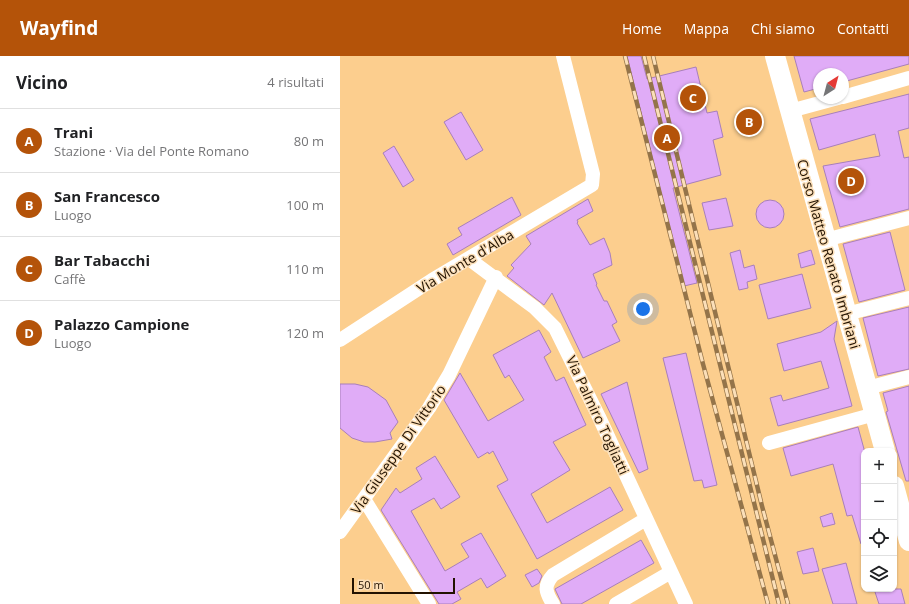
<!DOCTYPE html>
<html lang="it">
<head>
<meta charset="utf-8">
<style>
  :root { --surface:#fff; --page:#f6f6f6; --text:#202124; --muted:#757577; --line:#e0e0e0; --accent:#b45309 }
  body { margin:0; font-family:"Open Sans",sans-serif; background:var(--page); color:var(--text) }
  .controls { position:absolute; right:12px; bottom:12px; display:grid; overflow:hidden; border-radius:8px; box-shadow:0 1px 3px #0004 }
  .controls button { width:36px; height:36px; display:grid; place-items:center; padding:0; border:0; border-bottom:1px solid var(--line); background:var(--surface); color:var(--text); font:20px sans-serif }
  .compass { position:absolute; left:473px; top:12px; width:36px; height:36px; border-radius:50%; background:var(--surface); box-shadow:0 1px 3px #0004; rotate:36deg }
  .scale { position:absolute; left:12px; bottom:10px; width:103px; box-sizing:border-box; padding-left:4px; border:2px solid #221200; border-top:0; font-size:11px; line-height:14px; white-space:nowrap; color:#221200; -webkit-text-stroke:3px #fbdfb9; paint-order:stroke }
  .you { position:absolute; left:303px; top:253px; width:14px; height:14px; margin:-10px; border:3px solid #fff; border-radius:50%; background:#1a73e8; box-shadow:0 0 0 6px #1a73e833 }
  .badge { display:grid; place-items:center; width:26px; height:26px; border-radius:50%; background:var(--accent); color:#fff; font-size:13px; font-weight:700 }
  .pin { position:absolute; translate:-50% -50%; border:2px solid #fff; box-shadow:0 1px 4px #0006 }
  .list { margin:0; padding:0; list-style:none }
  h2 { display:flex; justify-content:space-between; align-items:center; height:52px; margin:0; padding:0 16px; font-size:17px }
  h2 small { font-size:13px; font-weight:400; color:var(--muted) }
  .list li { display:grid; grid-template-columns:26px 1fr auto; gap:12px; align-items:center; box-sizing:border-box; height:64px; padding:0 16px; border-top:1px solid var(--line) }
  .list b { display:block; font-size:15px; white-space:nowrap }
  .list p { margin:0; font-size:13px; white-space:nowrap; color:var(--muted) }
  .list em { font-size:13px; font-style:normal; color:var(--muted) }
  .icon { flex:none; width:22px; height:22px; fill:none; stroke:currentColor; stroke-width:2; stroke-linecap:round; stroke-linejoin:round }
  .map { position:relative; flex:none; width:569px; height:548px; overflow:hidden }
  header { display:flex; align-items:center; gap:24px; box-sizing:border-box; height:56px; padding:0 20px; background:var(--accent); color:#fff }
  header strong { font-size:19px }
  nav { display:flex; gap:22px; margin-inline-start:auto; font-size:14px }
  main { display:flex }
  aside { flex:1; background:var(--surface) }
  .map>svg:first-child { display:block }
</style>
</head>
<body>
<header>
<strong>Wayfind</strong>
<nav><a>Home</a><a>Mappa</a><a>Chi siamo</a><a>Contatti</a></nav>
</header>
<main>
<aside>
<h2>Vicino<small>4 risultati</small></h2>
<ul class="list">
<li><span class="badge">A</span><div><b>Trani</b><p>Stazione · Via del Ponte Romano</p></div><em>80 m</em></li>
<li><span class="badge">B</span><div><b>San Francesco</b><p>Luogo</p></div><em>100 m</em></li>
<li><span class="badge">C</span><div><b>Bar Tabacchi</b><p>Caffè</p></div><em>110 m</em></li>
<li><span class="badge">D</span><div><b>Palazzo Campione</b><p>Luogo</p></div><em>120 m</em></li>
</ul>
</aside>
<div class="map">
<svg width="569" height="548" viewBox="0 0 569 548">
  <rect width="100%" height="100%" fill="#fcce8e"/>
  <!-- building -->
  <path fill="#e0acf7" stroke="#a87fba" d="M287,0H301L307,23L356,11L367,57L377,55L383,81L373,84L381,119L333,132L357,227L344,230Z
    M454,0H569V8L503,26V18H479V32L464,36Z
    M569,38V72L558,75L564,102L569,101V153L500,171L483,110L540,100L535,78L479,94L470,63Z
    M121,56L143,94L126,104L104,66Z
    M54,90L74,124L63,131L43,97Z
    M172,141L181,159L113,199L107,188L122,179L118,172Z
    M386,142L393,170L369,174L362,147Z
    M248,143L253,155L237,164L238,166L237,167L250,189L264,182L270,197L272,209L253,218L257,228L256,229L264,245H267L277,266L272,269L280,285L243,302L212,237L204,249L167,220L174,212L171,209L191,188L186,180Z
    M416 158a14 14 0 1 1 28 0a14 14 0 1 1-28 0Z
    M550,176L565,234L519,246L503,188Z
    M400,194L404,212L414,209L417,223L407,226L408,232L399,234L390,197Z
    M471,194L475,208L461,212L458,198Z
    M462,218L471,252L428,263L419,229Z
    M569,251V313L538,320L523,262Z
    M497,265L494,283L512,350L438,370L430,342L441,339L443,345L489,332L481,305L444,315L437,288L481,276Z
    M199,274L211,296L204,301L216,325L224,321L246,369L213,386L230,414L191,438L207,467L270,431L283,454L197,503L157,430L168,424L153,395L149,398L148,396L138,402L104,344L120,317L148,365L184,344L169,319L165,322L153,299Z
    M346,297L377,429L364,432L362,424L354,425L323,302Z
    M287,326L308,413L299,417L261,338Z
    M0,328H15L28,331L46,344L58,366L50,377L52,383L35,386H24L12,382L0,372Z
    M569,330V425H566L546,356L548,355L543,337Z
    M518,371L524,393V487L521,488L512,459L507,460L493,408L451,420L443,392Z
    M95,400L120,441L101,453L94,442L71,455L105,515L129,501L121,488L141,477L166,520L147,532L141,522L117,536L121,543L112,548H99L41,454L56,432L60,437L82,423L76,412Z
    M492,457L495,468L483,471L480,461Z
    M301,484L314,507L241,548H222L215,533Z
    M473,492L479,515L463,518L457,496Z
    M506,507L517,548H493L482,513Z
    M197,513L202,520L199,527L192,531L185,519Z
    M534,533H561L565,548H539Z"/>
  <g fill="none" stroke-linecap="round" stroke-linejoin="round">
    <!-- street -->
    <path stroke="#fff" stroke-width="14" d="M503,41L569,22
      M450,55L498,42
      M485,184L569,162
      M129,203L195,252L215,272L259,361L346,548
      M506,258L569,242
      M0,284L92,224L252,129L253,118L223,0
      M527,332L569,321
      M429,387L535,358
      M24,443L89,548
      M0,476L89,352L109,319L156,221
      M213,548C206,537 203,530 213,519L306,463
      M276,548L331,516"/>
    <!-- secondary -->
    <path stroke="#fff" stroke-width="20" d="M435,0L545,395
      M554,430L569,485"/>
    <defs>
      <path id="rail" d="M285,0L363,308L428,548
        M304,0L439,548
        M313,0L422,450L448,548"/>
    </defs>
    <!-- rail casing -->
    <use href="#rail" stroke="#94744a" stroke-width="4.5"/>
    <!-- rail -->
    <use href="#rail" stroke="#fbdfb9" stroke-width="3" stroke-dasharray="9" stroke-linecap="butt"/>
  </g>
  <g text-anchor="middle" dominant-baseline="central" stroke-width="3" stroke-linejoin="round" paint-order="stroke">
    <!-- street labels -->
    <g font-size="14" fill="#221200" stroke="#fbdfb9">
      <text transform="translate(489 198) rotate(74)">Corso Matteo Renato Imbriani</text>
      <text transform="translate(125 205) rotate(-31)">Via Monte d'Alba</text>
      <text transform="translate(258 359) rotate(65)">Via Palmiro Togliatti</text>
      <text transform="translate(58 393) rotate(-55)">Via Giuseppe Di Vittorio</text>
    </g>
  </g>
</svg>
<div class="controls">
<button>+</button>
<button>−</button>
<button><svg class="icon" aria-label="locate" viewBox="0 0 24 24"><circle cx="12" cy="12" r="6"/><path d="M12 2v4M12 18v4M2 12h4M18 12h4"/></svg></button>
<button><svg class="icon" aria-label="layers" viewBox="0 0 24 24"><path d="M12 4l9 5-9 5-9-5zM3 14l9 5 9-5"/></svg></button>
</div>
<svg class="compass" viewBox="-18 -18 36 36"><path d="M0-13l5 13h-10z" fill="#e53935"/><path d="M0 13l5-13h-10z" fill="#757577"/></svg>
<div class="scale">50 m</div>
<div class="you"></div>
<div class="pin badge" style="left:327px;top:82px">A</div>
<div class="pin badge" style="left:409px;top:66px">B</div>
<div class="pin badge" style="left:353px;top:42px">C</div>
<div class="pin badge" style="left:511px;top:125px">D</div>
</div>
</main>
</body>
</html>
